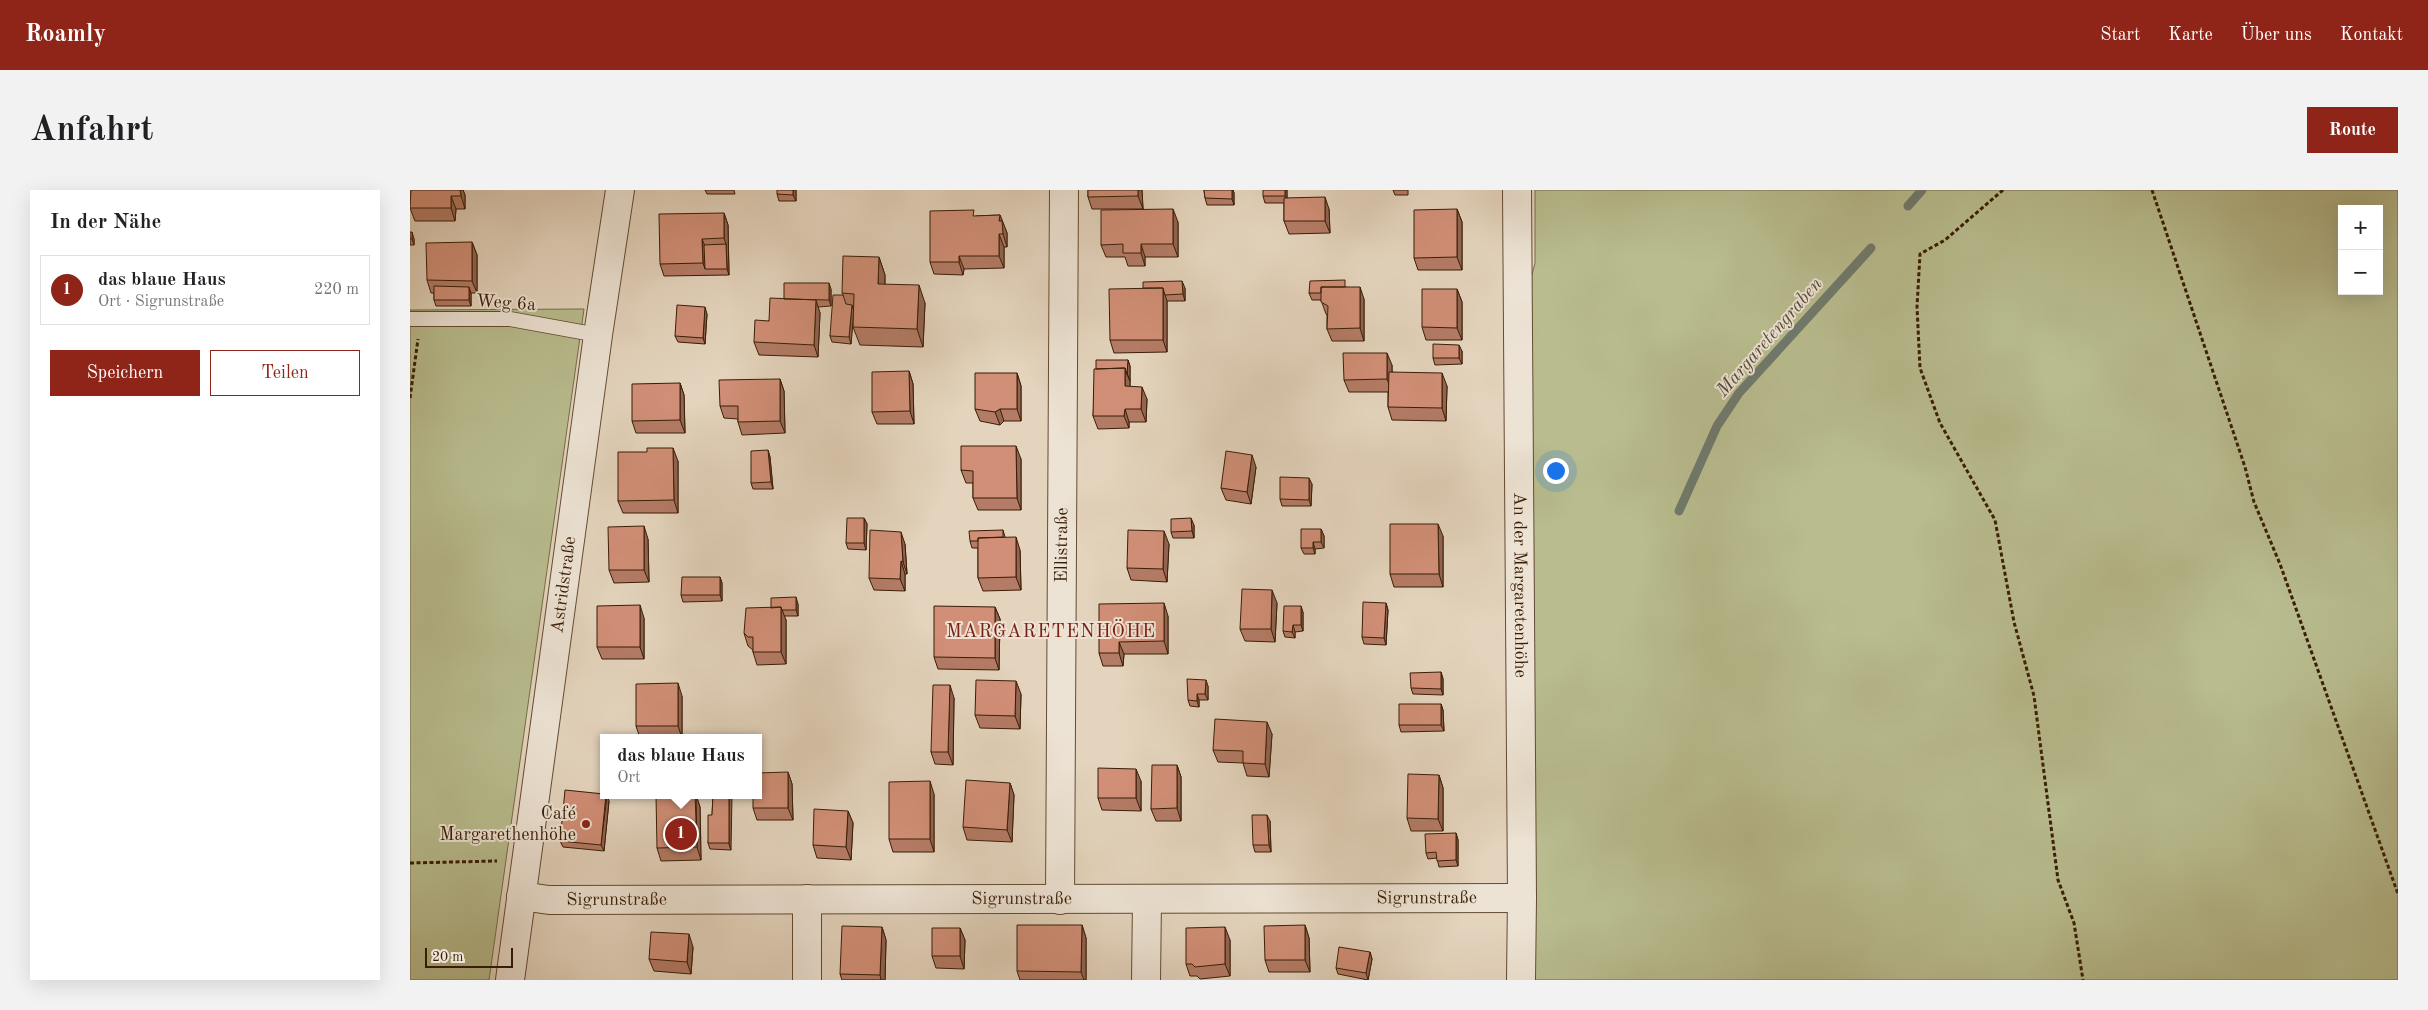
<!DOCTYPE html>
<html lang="de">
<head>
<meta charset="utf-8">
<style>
  :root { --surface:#fff; --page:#f2f2f2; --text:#202124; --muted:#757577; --line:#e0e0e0; --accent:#8f2418 }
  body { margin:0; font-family:"Old Standard TT",serif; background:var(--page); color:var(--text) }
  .controls { position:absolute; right:15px; top:15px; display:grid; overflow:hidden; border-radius:0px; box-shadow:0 5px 20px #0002 }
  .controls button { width:45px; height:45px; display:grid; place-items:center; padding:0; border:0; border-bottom:1px solid var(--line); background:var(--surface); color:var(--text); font:25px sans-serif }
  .scale { position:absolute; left:15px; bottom:12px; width:88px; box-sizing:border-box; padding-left:5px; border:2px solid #391d05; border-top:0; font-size:14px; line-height:18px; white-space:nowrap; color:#391d05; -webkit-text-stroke:4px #ede3d4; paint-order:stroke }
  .you { position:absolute; left:1145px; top:280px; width:18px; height:18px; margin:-12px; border:4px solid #fff; border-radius:50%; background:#1a73e8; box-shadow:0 0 0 8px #1a73e833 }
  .badge { display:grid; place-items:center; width:32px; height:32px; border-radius:50%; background:var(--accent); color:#fff; font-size:16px; font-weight:700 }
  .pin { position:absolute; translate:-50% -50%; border:2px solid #fff; box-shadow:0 1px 5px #0006 }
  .popup { position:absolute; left:190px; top:544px; width:162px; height:65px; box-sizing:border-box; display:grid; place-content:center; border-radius:0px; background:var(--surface); filter:drop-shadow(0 1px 4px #0005); font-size:16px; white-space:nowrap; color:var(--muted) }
  .popup b { font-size:19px; color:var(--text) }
  .popup::after { content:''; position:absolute; left:50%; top:100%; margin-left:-10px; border:10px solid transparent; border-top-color:var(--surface) }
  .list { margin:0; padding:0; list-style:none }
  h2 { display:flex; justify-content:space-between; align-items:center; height:65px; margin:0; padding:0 20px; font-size:21px }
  h2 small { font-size:16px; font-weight:400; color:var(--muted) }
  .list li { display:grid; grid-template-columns:32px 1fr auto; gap:15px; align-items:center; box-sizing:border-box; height:70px; margin:0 10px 10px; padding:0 10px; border:1px solid var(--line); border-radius:0px }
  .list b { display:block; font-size:19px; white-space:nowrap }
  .list p { margin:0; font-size:16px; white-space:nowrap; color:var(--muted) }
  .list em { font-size:16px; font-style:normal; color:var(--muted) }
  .actions { display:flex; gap:10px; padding:15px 20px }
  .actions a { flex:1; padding:11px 0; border:1px solid var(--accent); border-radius:0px; text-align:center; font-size:18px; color:var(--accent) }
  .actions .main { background:var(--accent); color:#fff }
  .map { position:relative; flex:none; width:1988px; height:790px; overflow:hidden; border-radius:0px }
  header { display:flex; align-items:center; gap:30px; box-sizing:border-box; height:70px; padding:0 25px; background:var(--accent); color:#fff }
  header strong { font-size:24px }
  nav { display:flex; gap:28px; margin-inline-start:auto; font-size:18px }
  .intro { display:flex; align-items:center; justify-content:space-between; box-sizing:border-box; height:120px; padding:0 30px }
  h1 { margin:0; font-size:35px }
  .button { padding:12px 22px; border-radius:0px; background:var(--accent); color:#fff; font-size:18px; font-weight:700 }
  main { display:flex; gap:30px; padding:0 30px }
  aside { flex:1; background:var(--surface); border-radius:0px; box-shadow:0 5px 20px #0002 }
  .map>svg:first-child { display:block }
</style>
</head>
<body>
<header>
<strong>Roamly</strong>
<nav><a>Start</a><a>Karte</a><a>Über uns</a><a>Kontakt</a></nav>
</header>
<div class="intro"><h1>Anfahrt</h1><a class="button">Route</a></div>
<main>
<aside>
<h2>In der Nähe<small></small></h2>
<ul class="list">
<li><span class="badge">1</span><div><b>das blaue Haus</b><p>Ort · Sigrunstraße</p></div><em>220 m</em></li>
</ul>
<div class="actions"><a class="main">Speichern</a><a>Teilen</a></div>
</aside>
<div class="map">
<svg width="1988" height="790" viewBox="0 0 1988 790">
  <rect width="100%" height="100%" fill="#e4d4bd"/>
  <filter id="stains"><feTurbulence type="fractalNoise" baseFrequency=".004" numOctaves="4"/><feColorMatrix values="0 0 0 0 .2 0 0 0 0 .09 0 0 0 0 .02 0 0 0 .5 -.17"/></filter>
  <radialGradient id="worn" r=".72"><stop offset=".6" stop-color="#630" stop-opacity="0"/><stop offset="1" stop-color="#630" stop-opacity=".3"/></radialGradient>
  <!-- green -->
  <path fill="#b8bc8e" stroke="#786c4a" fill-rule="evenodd" d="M1125,0H1988V790H1120L1115,111L1125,73ZM1932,19H1969V101H1932Z
    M174,119L79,790H0V120Z"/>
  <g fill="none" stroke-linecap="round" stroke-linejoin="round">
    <!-- stream -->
    <path stroke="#707a6d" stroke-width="9" d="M1498,16L1512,0
      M1269,321L1307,236L1329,203L1461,58"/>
    <defs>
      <path id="lane" d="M0,129H100L188,145"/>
      <g id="street">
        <path id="s1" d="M1107,0L1112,708L1111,790"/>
        <path id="s2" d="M111,706L139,710L1112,708"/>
        <path id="s3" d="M650,710L654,0"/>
        <path id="s4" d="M100,790L188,145L210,0"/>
        <path d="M397,790V709"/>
        <path d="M736,790L737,710"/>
      </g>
    </defs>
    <!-- lane casing -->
    <use href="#lane" stroke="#644b33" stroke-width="16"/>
    <!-- street casing -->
    <use href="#street" stroke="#644b33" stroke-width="30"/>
    <!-- path -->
    <path stroke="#391d05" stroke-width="3" stroke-dasharray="4 2.5" stroke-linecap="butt" d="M1593,0L1535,50L1510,64L1507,117L1510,178L1530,233L1585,330L1604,432L1624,506L1648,690L1664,733L1673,790
      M1742,0L1835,277L1844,312L1870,374L1988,704
      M0,208L8,149
      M0,673L87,671"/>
    <!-- lane -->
    <use href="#lane" stroke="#ede3d4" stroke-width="14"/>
    <!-- street -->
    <use href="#street" stroke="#ede3d4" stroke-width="28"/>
  </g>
  <!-- wall -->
  <path fill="#b47b66" stroke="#391d05" d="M1,0H53L55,5V19H46L45,31H5L0,18Z
    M295,0H324L325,4H297Z
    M386,0V11H369L367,4Z
    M678,0H732L733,19H682L678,7Z
    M794,0H823L824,3V15H797L795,8Z
    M877,0V8L919,19L920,43L879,44L874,31V13H855L853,6Z
    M983,0H998V5H985Z
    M1047,19L1052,32V80H1008L1004,68Z
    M314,23L318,35L319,85L254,86L250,74Z
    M590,25L597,43V57H594V78L554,79L553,85L524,84L520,72L566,26Z
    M768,32V67H735V76H718L715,67H696L691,55Z
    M0,42L4,49V55H0Z
    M62,52L67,65V103H61V116H26L24,110V103H21L17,90Z
    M469,67L475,85V94L515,113L513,157L450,155L443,137V126L441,154L422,152L420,146L433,105L432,103Z
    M937,97L954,109V151H922L917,139V125L916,124L911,110H902L899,103Z
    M733,98H775V111H757V162L704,163L700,150Z
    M421,99V116L408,117L410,123L408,167L349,165L344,152L374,109Z
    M1047,99L1052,112V150H1016L1012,137Z
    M297,124L295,154L268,152L265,146Z
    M1052,161V174L1025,175L1023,168Z
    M718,170L720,176V197L737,209L736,232H719V238L688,239L683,226L686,179Z
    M982,175V182L1037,196L1036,231L982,230L978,217V202H939L934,190Z
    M499,181L503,194L504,234H467L462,222Z
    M607,183L611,196V231H594L590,235L570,231L565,219Z
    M370,189L374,201L375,243L332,245L328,232V229L314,228L310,216Z
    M270,193L274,205L275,243H226L222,231Z
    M358,260L360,267L363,299H343L341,293Z
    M237,262L268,271V323H213L208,311Z
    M611,269V320H568L563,308V293H556L551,280Z
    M846,277L841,314L816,310L811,298Z
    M902,294L901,316H872L870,309Z
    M454,328L457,334L456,360L438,359L436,353Z
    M784,335V348H763L761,342Z
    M911,339L914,346V358L905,359V364H894L891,358Z
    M593,340L595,347L610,360L611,400L573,401L568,388V358H562L560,351Z
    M1033,346V397H984L980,384Z
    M238,349L239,392L204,393L199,380Z
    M495,354L497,384H495V401L464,400L459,388Z
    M759,354L757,392L721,390L717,378Z
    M310,387L312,393V411L273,412L271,405Z
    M867,413L865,452L835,451L830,439Z
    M976,413L978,420L976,455L954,454L952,447Z
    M388,414V426H374L376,430V474L347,475L343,462V460L338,456L334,443L361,418Z
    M585,417L590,429L589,480L528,479L524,467Z
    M893,422V441L885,442V448L875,447L873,441Z
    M758,426V464H714L713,476H693L689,463Z
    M234,428V469H192L187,457Z
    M1031,482L1033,489V505L1003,504L1001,498Z
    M798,496V510H789V517L780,516L778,510Z
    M611,504L610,539L570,538L565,525Z
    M272,506V548H230L226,536Z
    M544,508L543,575L525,574L521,562Z
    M1031,514L1033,520L1034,541L991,542L989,535Z
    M862,544L859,587L837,586L833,573L808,572L803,560Z
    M767,575L771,587V631H746L741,619Z
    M378,582L382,594L383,630H347L343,618Z
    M1029,585L1033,598V641H1001L997,628Z
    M731,591V621L692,620L688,608Z
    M600,593L604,605L602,652L557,650L553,637Z
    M524,604V662H483L479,649Z
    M286,605L290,617L291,670L251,671L247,658Z
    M303,605L321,660L300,659L298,653L302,625Z
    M199,611L194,661L153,657L150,651Z
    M438,621L443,633L441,670L407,668L403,655Z
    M860,631L861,662H845L843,655Z
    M1046,643L1048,650V676L1029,677L1027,668L1018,669L1016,663Z
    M672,735L676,748V790H610L607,781Z
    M895,735L899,748L900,782H859L855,770Z
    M472,737L476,750L475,790H432L430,784Z
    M550,738L555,750L554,779L526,778L522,766Z
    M820,750V786L790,789L787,786H780L776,774Z
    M283,757L281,784L244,781L239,769Z
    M960,762L962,769L958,790L928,784L926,778Z"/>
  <!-- shaded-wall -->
  <path fill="#926453" stroke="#391d05" d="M50,0H53L55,5V19L51,6Z
    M383,0H386V11L383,5Z
    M728,0H732L733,19L728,6Z
    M822,0H823L824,3V15L822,9Z
    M875,0H877V13L875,6Z
    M41,6L46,19L45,31L41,18Z
    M915,7L919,19L920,43L915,31Z
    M763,19L768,32V67L763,54Z
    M1047,19L1052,32V80L1047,67Z
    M314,23L318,35L319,85L317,79L316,54L314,48Z
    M590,25L597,43V57L589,31Z
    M2,42L4,49V55L2,49Z
    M589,44L594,57V78L589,66Z
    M292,49L297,61L295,79L293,73Z
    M62,52L67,65V103L62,91Z
    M731,54L735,67V76L731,63Z
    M549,66L554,79L553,85L549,72Z
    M469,67L475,85L474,112L468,94Z
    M772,91L775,98V111L773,104Z
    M419,93L421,99V116L419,110Z
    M509,95L515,113L513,157L507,139Z
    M59,97L61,103V116L59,110Z
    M950,97L954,109V151L950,138Z
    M753,98L757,111V162L753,150Z
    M1047,99L1052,112V150L1047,138Z
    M406,110L410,123L408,167L404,155Z
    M442,115L444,121L441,154L439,147Z
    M295,117L297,124L295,154L293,148Z
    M1049,155L1052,161V174L1049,168Z
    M977,163L982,175V202L977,189Z
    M718,170L720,176V191L717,184Z
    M715,178L720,191V209L715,196Z
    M499,181L503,194L504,234L500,221Z
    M607,183L611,196V231L607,219Z
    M1032,183L1037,196L1036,231L1032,218Z
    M370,189L374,201L375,243L370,231Z
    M270,193L274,205L275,243L270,230Z
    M732,197L737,209L736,232L731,219Z
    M590,219L594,231L590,235L585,222Z
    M715,219L719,232V238L714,226Z
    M606,256L611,269V320L607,308Z
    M263,258L268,271V323L264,310Z
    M358,260L360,267L363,299L361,292Z
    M842,265L846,277L841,314L837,302Z
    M899,288L902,294L901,316L899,310Z
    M454,328L457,334L456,360L454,353Z
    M781,328L784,335V348L782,341Z
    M1028,334L1033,346V397L1029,384Z
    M234,336L238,349L239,392L234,380Z
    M911,339L914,346V358L911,352Z
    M754,341L759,354L757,392L753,379Z
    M491,342L495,354L497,384L493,372Z
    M606,347L610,360L611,400L606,387Z
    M903,352L905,359V364L903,358Z
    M491,371L495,384V401L490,389Z
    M310,387L312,393V411L310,405Z
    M862,400L867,413L865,452L861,439Z
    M386,407L388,414V426L386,420Z
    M754,413L758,426V464L754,451Z
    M976,413L978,420L976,455L974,448Z
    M230,415L234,428V469L230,457Z
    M891,416L893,422V441L891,435Z
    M371,417L376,430V474L371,462Z
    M585,417L590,429L589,480L585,468Z
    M883,435L885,442V448L882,442Z
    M709,452L714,464L713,476L709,463Z
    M1031,482L1033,489V505L1031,499Z
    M796,490L798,496V510L795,504Z
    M606,491L611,504L610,539L605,526Z
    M268,493L272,506V548L268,536Z
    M540,495L544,508L543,575L538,562Z
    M787,504L789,510V517L787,511Z
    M1031,514L1033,520L1034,541L1031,535Z
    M857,532L862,544L859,587L855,574Z
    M767,575L771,587V631L767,618Z
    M726,579L731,591V621L726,608Z
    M378,582L382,594L383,630L378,618Z
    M1029,585L1033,598V641L1028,629Z
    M520,591L524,604V662L520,649Z
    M600,593L604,605L602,652L597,640Z
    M197,605L199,611L194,661L191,655Z
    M286,605L290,617L291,670L287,657Z
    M319,605H322L321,660L319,653Z
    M438,621L443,633L441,670L436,657Z
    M857,625L860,631L861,662L859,655Z
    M1046,643L1048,650V676L1046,670Z
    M672,735L676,748V790H674L671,782Z
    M895,735L899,748L900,782L895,770Z
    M472,737L476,750L475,790H471L470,785Z
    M815,737L820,750V786L815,774Z
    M550,738L555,750L554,779L550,766Z
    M279,744L283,757L281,784L277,772Z
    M960,762L962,769L958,790L956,783Z"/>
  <!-- building -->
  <path fill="#d18f77" stroke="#391d05" d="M1,0H50L51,6H41V18H0Z
    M367,0H383V5L367,4Z
    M678,0H728V6L678,7Z
    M794,0H822V9L795,8Z
    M853,0H875V6H853Z
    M915,7V31H874V8Z
    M763,19V54H731V63H713V54L691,55V20Z
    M1047,19V67L1004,68V20Z
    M564,20L563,26L590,25L589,31H592L593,44H589V66H549V72H520V21Z
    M314,23V48L292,49L293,73L250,74L249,24Z
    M0,42H2V49H0Z
    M62,52V91L17,90L16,53Z
    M316,54L317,79H295L294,55Z
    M433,66L469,67L468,94L509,95L507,139L443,137L444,104L432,103Z
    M935,90V97H911V103H899L900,91Z
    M772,91L773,104L755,105L753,98H733V92Z
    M374,93H419V110L374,109Z
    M24,96L59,97V110H24Z
    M911,97H950V138L917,139L918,116L911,112Z
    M753,98V150H700L699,99Z
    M1012,99H1047V138L1012,137Z
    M423,105H433L436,114L442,115L439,147L420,146Z
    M360,108L406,110L404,155L344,152L345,130L359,131Z
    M267,115L295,117L293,148L265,146Z
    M1023,154L1049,155V168H1023Z
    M933,163H977V189L934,190Z
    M686,170H718L717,184L715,178L686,179Z
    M715,178V196L732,197L731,219H715L714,226H683L684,179Z
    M499,181L500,221L462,222V182Z
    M979,182L1032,183V218L978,217Z
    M565,183H607V219H590L585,222L565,219Z
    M370,189V231L328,232V216H310L309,190Z
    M270,193V230L222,231V194Z
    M551,256H606L607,308H563V281L551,280Z
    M237,258H263L264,310L208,311V262H237Z
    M358,260L361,292L341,293V261Z
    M816,261L842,265L837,302L811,298Z
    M870,287L899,288V310L870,309Z
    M437,328H454V353H436Z
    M781,328L782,341L761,342V329Z
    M980,334H1028L1029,384H980Z
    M234,336V380H199L198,337Z
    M891,339H911V352H903V358H891Z
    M460,340L491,342L493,372L491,371L490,389L459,388Z
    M593,340V347L568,348V351H560L559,341Z
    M718,340L754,341L753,379L717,378Z
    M606,347V387L568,388V348Z
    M272,387H310V405H271Z
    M832,399L862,400L861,439H830Z
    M386,407V420H372L371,417L361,418V408Z
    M953,412L976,413L974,448L952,447Z
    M754,413V451L709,452V463H689V414Z
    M230,415V457H187V416Z
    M524,416L585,417V468L524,467Z
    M874,416H891V435H883L882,442L873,441Z
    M371,417V462H343V447H338L334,443L336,418Z
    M1031,482V499L1001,498L1000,483Z
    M777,489L796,490L795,504H787V511L778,510Z
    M566,490L606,491L605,526L565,525Z
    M268,493V536H226V494Z
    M523,495H540L538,562H521Z
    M989,514H1031V535H989Z
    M805,529L857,532L855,574L833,573V561L803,560Z
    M742,575H767V618L741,619Z
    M688,578L726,579V608H688Z
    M378,582V618H343V605H348V583Z
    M998,584L1029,585L1028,629L997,628Z
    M556,590L600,593L597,640L553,637Z
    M520,591V649H479V592Z
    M155,600L194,604V605H196L191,655L150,651Z
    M285,605L287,657L247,658L246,606Z
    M303,605H319V653H298V625H302Z
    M404,619L438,621L436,657L403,655Z
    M842,625H857L859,655H843Z
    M1046,643V670L1027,671L1026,662L1016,663L1015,644Z
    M607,735H672L671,782L607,781Z
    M895,735V770H855L854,736Z
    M432,736L472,737L470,785L430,784Z
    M815,737V774L785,777L782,774H776V738Z
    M522,738H550V766H522Z
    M241,742L279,744L277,772L239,769Z
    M929,757L960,762L956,783L926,778Z"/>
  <!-- markers -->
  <circle fill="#8f2418" stroke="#ede3d4" stroke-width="2" cx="176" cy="634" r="5"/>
  <g text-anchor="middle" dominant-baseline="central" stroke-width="4" stroke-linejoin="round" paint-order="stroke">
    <!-- street labels -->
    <g font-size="18" fill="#391d05" stroke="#ede3d4">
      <text transform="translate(96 113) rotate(4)">Weg 6a</text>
      <text stroke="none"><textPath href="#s3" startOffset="355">Ellistraße</textPath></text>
      <text stroke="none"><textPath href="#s4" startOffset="399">Astridstraße</textPath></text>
      <text stroke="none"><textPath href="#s1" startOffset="395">An der Margaretenhöhe</textPath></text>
      <text stroke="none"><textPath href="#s2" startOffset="96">Sigrunstraße</textPath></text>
      <text stroke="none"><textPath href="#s2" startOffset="906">Sigrunstraße</textPath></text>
      <text stroke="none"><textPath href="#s2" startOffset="501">Sigrunstraße</textPath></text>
    </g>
    <!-- poi labels -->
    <g font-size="18" fill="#391d05" stroke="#ede3d4" text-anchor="end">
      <text x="166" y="624">Café<tspan x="166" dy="21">Margarethenhöhe</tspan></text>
    </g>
    <!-- water labels -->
    <g font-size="19" font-style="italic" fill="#554c39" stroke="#ede3d4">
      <text transform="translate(1360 148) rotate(-49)">Margaretengraben</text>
    </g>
    <!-- neighbourhood labels -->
    <g font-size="19" letter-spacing="1" fill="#7a1f14" stroke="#ede3d4">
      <text x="641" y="442">MARGARETENHÖHE</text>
    </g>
  </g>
  <rect width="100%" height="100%" filter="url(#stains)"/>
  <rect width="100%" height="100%" fill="url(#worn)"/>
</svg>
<div class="controls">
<button>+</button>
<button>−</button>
</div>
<div class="scale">20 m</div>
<div class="you"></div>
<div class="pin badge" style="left:271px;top:644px">1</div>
<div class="popup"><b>das blaue Haus</b>Ort</div>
</div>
</main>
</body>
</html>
